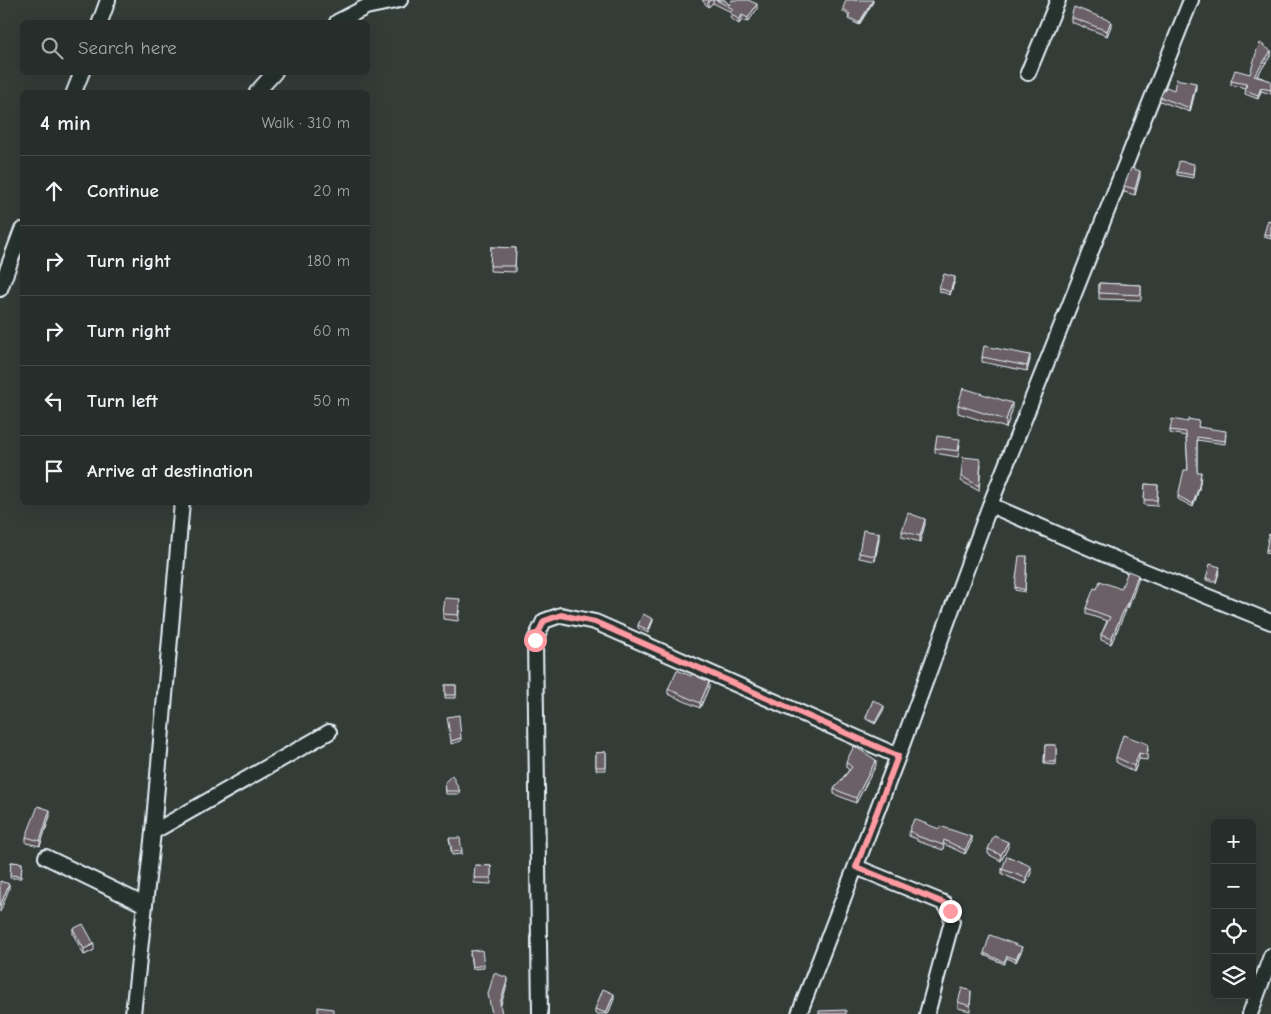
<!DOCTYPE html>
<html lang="en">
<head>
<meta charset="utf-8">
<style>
  :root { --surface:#272d2a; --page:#2f3532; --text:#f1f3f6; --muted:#a4a8a8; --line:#434947 }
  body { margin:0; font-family:"Comic Neue",sans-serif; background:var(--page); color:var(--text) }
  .controls { position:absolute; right:15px; bottom:15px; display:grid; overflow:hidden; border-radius:8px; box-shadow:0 5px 20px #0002 }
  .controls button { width:45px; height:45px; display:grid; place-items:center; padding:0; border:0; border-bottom:1px solid var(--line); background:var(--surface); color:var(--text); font:25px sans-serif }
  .stop { position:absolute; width:15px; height:15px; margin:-11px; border:4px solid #ff9aa2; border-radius:50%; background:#fff }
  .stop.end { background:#ff9aa2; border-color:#fff; box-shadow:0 1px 5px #0008 }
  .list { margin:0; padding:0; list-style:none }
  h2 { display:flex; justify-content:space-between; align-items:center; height:65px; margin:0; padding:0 20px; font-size:21px }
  h2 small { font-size:16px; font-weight:400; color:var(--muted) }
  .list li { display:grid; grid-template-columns:32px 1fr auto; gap:15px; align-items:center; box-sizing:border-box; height:70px; padding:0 20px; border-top:1px solid var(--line) }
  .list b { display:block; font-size:19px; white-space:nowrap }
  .list em { font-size:16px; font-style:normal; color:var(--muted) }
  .icon { flex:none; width:28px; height:28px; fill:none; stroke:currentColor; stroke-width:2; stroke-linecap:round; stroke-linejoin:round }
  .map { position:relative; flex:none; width:1271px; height:1014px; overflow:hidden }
  .search { position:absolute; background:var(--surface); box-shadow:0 5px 20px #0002; left:20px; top:20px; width:350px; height:55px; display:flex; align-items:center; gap:12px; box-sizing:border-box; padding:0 18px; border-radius:8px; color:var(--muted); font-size:19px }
  .panel { position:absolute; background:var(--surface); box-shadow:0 5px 20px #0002; left:20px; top:90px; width:350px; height:415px; border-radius:8px }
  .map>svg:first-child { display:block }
</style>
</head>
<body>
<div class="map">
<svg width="1271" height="1014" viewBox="0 0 1271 1014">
  <rect width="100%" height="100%" fill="#343c38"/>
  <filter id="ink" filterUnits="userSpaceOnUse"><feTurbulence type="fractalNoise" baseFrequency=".02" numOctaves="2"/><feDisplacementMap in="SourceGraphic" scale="10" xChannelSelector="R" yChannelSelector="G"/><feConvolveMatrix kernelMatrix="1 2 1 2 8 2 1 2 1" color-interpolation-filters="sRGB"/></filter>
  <g filter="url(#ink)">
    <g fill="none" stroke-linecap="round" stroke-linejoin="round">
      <defs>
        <path id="minor" d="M100,22L108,0
          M337,22L366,7L400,0
          M1028,73L1058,0
          M74,92L82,72
          M257,92L275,72
          M0,289L22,230
          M990,505L1127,564L1271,622
          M153,832L329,732
          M46,857L145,905
          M856,867L944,903L950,911L952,921L927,1014
          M133,1014L153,832L182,502
          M540,1014L535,640L544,621L561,615L595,622L898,756
          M799,1014L898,756L990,505L1191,0
          M1250,1014L1271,956"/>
      </defs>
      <!-- minor casing -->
      <use href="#minor" stroke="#e8f1f8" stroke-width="18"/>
      <!-- minor -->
      <use href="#minor" stroke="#26332d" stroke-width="14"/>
    </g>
    <!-- wall -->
    <path fill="#5b5357" stroke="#e8f1f8" d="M702,0H725L729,5L757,9L748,22L742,20L739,24L730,18L731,12L713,3L708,7Z
      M856,1L873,2L859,25L848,19L849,16L843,11V8Z
      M1071,17L1111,26L1107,36L1071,22Z
      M1271,50V55L1257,76L1271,81V94L1261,91L1258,99L1245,94L1246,88L1231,85V81L1250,74Z
      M1196,88L1190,112L1160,101V97L1174,90Z
      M1194,167L1193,178L1177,175V172Z
      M1140,176L1135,195L1124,192V186Z
      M1271,221V239L1264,237V234Z
      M491,247L516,248L515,272L490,271Z
      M955,280L950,295L939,291V288Z
      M1099,283L1141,285V300L1099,299Z
      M982,357L1030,360L1027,371L982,362Z
      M958,405L1012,411L1006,428L958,413Z
      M1199,427L1226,434L1225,444L1197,440V472L1201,476L1199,489L1193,507L1178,499V496L1188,470L1186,437V436L1170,433V430Z
      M960,445L958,457L935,453V448Z
      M981,464L979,491L961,481V476Z
      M1145,484L1158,485L1157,506L1144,505Z
      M925,524L920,542L902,537V531Z
      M1271,535V554L1266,553V550Z
      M879,539L875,561L859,558V553Z
      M1027,556L1025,592L1015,590V587Z
      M1220,570L1216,583L1206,580V578Z
      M1138,580L1128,609L1127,608L1111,644L1101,640V635L1107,621L1086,614V608L1097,589H1121Z
      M460,605L458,621L443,619V614Z
      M653,621L648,633L638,628V625Z
      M445,685H456V698H445Z
      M709,687L700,708L668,694V689Z
      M884,709L875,724L866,719V717Z
      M1045,745H1056V765L1044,764Z
      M1148,749L1147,760L1139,759L1134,772L1116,762V757Z
      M606,752V770H596V753Z
      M846,762L876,765L856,803L834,794V789L849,770L846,767Z
      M445,785L460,791V794H446Z
      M50,816L40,846L26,843V837Z
      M939,829L972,841L965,854L944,844L943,850L917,841V839L909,836V831Z
      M449,838L462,851V854L452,855Z
      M1008,847L1001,861L988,854V849Z
      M11,862L22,863L21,878H10Z
      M475,865L491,866V884L474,883Z
      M1002,869L1031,873L1026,884L1002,874Z
      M73,929L94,950L84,955L73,934Z
      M1022,950L1016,962L1007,958L1004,964L984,955V953Z
      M470,954L484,965V968L472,969Z
      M971,991L970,1011L958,1008V1002Z
      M614,999L608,1014H595V1009Z"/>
    <!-- shaded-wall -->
    <path fill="#4a4347" stroke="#e8f1f8" d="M711,0H713V3L708,7V2Z
      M873,0V2L859,25V23Z
      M757,4V9L748,22V18Z
      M742,15V20L739,24V20Z
      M1111,21V26L1107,36V31Z
      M1271,51V55L1254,80V76Z
      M1196,83V88L1190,112V108Z
      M1261,88V91L1258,99V95Z
      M1140,171V176L1135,195V189Z
      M955,277V280L950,295V292Z
      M1030,355V360L1027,371V366Z
      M1012,403V411L1006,428V420Z
      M1201,472L1199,489L1193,507V504Z
      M925,519V524L920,542V536Z
      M879,533V539L875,561V556Z
      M1138,575V580L1128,609V603Z
      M1127,603V608L1111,644V639Z
      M653,619V621L648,633V630Z
      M709,682V687L700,708V703Z
      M884,706V709L875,724V722Z
      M461,738V741L451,744V741Z
      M1139,753V759L1134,772V766Z
      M876,760V765L856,803V798Z
      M50,810V816L40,846V841Z
      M972,837V841L965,854V850Z
      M1008,842V847L1001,861V855Z
      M1031,867V873L1026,884V878Z
      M9,884V889L0,912V906Z
      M94,944V950L84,955V949Z
      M1022,947V950L1016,962V959Z
      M508,978V982L500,1008V1003Z
      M614,994V999L608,1014H606Z"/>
    <!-- building -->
    <path fill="#6a6065" stroke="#e8f1f8" d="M716,0H725L729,5L732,0H748L757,4L748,18L742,15L739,20L730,13L733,9Z
      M846,0H855L856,1L857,0H873L859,23L848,17L850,14L843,8Z
      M1074,7L1111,21L1107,31L1071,17Z
      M1260,43L1271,51L1254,76L1271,81V90L1261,88L1258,95L1245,90L1247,84L1231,81L1235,70L1250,74L1257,50Z
      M1176,79L1196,83L1190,108L1160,97L1166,87L1174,90Z
      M1179,161L1194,164L1193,175L1177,172Z
      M1131,168L1140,171L1135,189L1124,186Z
      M1268,220L1271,221V236L1264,234Z
      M491,247L516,248L515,266H490Z
      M944,274L955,277L950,292L939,288Z
      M1099,283L1141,285V295L1099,293Z
      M984,346L1030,355L1027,366L982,357Z
      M963,388L1012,403L1006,420L958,405Z
      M1172,419L1188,422V419L1199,421L1198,427L1226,431L1225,441L1197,437V472H1201L1199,486L1193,504L1178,496L1184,470H1188L1186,434V432L1170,430Z
      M937,436L960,439L958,451L935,448Z
      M963,457L981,459L979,486L961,476Z
      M1145,484L1158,485L1157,500H1144Z
      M908,513L925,519L920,536L902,531Z
      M863,530L879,533L875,556L859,553Z
      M1269,534L1271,535V551L1266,550Z
      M1019,556H1027L1025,590L1015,587Z
      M1210,564L1220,567L1216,581L1206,578Z
      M1128,571L1138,575L1128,603H1127L1111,639L1101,635L1110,617L1086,608L1094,588L1097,589L1100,581L1121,589Z
      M445,598L460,599L458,615L443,614Z
      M643,614L653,619L648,630L638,625Z
      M677,670L691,676L692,674L709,682L700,703L668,689Z
      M445,685H456V695H445Z
      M873,700L884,706L875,722L866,717Z
      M459,715L461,738L451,741L447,717Z
      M1123,735L1148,744L1147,755L1139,753L1134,766L1116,757Z
      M1045,745H1056V762H1044Z
      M854,746L876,760L856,798L834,789L852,767L846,762Z
      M606,752V767H596V753Z
      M452,775L460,791H446L445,782Z
      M38,806L50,810L40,841L26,837Z
      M914,819L939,829L940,826L972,837L965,850L944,840L943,845L917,836V835L909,831Z
      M994,836L1008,842L1001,855L988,849Z
      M449,838H460L462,851L452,852Z
      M1007,856L1026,864L1031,867L1026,878L1002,869Z
      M11,862L22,863L21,876L10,875Z
      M475,865L491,866V878H474Z
      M0,881L9,884L0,906Z
      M83,924L94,944L84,949L73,929Z
      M990,935L1022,947L1016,959L1007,956L1004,962L984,953Z
      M482,950L484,965L472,967L470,951Z
      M494,973L508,978L500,1003L502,1014H492L488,994Z
      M962,988L971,991L970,1006L958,1002Z
      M603,989L614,994L606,1013L595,1009Z
      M318,1007L333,1009V1014H318Z
      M846,1010V1014H819V1011Z"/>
  </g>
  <g fill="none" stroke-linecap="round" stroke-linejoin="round" filter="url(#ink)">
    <!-- route -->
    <path stroke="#ff9aa2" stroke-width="6" d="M535,640L544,621L561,615L595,622L898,756L856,867L944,903L950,911"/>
  </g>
</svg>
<div class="controls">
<button>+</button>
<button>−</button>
<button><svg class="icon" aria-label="locate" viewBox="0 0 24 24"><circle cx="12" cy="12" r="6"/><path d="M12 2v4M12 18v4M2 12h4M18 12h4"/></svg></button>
<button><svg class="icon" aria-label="layers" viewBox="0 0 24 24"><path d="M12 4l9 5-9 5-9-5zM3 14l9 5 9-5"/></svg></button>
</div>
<div class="stop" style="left:535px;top:640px"></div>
<div class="stop end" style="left:950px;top:911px"></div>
<div class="search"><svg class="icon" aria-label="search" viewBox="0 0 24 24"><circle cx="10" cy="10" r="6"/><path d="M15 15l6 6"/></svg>Search here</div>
<section class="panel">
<h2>4 min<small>Walk · 310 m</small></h2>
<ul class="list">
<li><svg class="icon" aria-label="ahead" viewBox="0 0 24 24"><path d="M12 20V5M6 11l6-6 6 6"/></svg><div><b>Continue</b></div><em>20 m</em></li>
<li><svg class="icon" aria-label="right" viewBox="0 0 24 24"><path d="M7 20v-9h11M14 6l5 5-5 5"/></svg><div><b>Turn right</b></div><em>180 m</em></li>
<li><svg class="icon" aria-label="right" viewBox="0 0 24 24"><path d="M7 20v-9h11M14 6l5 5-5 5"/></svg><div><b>Turn right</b></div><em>60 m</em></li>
<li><svg class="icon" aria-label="left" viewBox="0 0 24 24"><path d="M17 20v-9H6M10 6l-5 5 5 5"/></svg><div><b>Turn left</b></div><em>50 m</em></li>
<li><svg class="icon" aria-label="arrive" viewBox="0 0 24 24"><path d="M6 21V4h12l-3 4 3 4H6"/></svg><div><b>Arrive at destination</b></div></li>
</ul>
</section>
</div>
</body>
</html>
